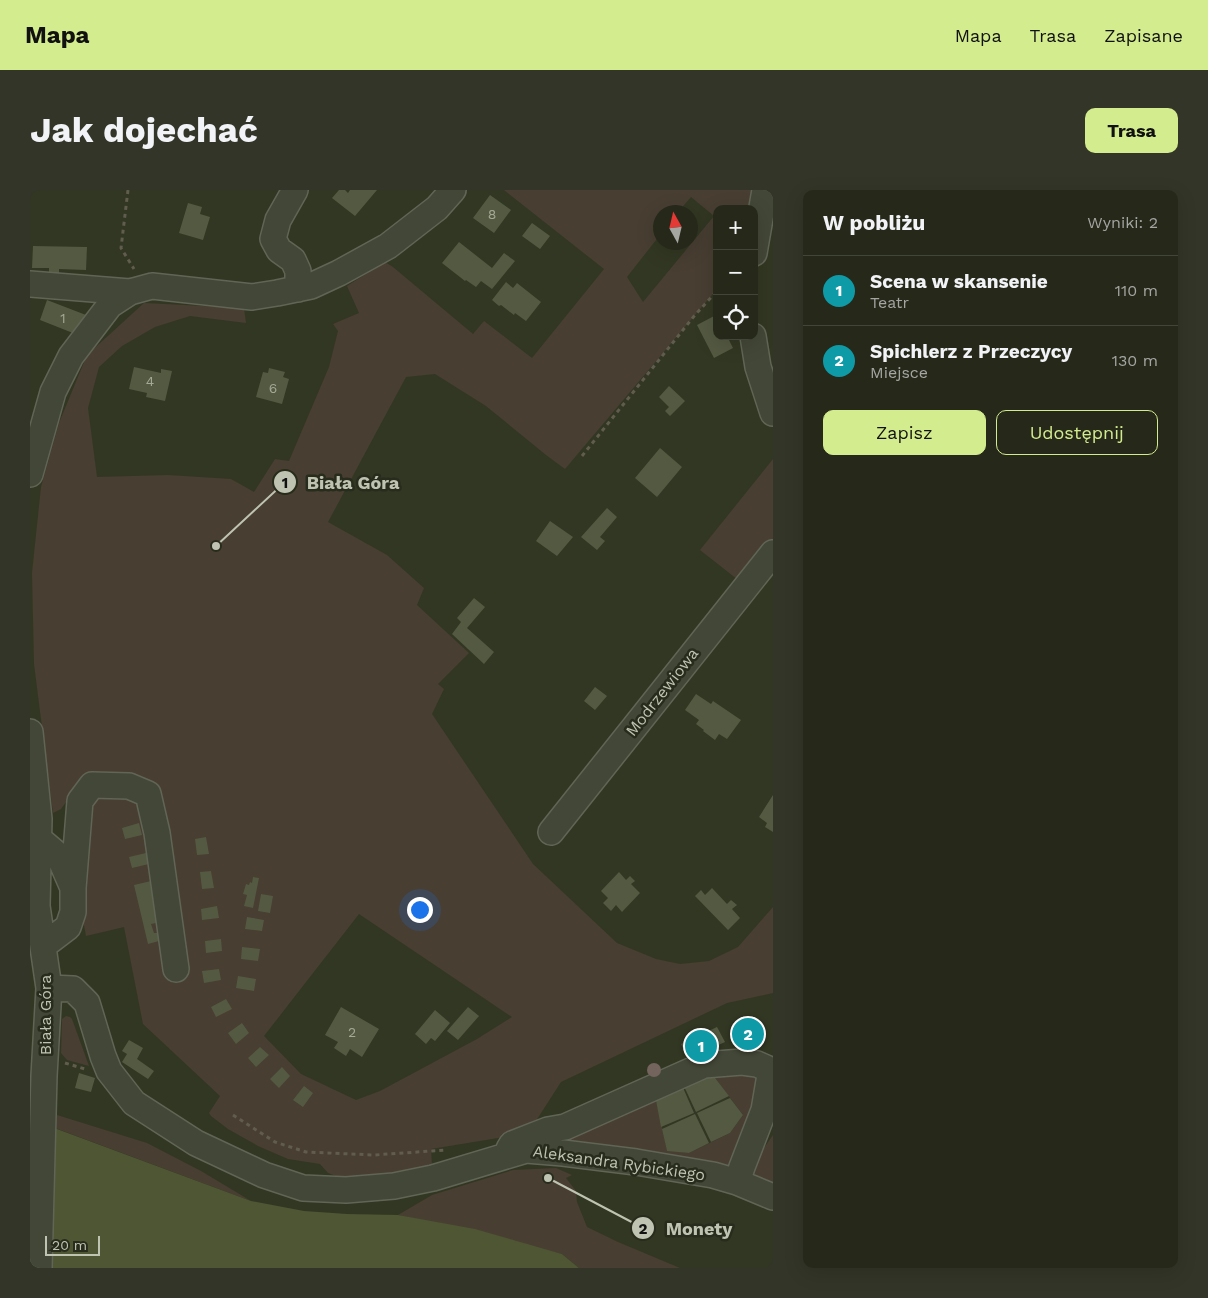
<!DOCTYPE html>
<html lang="pl">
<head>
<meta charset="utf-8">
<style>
  :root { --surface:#26291a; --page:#323527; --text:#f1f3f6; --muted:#a4a6a2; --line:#424539; --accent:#d3ec8e }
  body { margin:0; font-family:"Work Sans",sans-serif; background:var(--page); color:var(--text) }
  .controls { position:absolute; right:15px; top:15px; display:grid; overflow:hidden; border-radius:10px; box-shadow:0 5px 20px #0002 }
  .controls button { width:45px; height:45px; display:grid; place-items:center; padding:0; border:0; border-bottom:1px solid var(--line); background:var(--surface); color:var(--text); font:25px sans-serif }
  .compass { position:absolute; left:623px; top:15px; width:45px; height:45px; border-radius:50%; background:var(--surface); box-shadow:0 5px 20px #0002; rotate:352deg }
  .scale { position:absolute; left:15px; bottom:12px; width:55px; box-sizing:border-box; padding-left:5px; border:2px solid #bfc4b2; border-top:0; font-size:14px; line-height:18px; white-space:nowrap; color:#bfc4b2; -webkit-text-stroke:4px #282c1c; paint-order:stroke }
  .you { position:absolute; left:389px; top:719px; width:18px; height:18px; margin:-12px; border:4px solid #fff; border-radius:50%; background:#1a73e8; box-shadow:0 0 0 8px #1a73e833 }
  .badge { display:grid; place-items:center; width:32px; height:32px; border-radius:50%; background:var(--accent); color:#fff; font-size:16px; font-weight:700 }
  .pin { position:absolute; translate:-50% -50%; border:2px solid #fff; box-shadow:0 1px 5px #0006 }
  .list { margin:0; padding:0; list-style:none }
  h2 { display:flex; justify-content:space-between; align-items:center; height:65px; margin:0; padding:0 20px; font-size:21px }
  h2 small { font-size:16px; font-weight:400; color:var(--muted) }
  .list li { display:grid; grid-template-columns:32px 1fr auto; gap:15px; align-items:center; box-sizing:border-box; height:70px; padding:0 20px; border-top:1px solid var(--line) }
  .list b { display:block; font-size:19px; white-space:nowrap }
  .list p { margin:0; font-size:16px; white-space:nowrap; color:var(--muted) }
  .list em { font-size:16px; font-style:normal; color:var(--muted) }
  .actions { display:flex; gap:10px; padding:15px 20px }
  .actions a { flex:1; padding:11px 0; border:1px solid var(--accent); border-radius:10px; text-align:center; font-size:18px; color:var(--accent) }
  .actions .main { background:var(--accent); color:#111 }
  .icon { flex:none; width:28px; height:28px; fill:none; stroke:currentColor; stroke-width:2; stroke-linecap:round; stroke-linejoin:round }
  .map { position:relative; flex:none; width:743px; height:1078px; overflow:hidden; border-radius:10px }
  header { display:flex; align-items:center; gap:30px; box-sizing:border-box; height:70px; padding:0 25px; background:var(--accent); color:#111 }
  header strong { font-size:24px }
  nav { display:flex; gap:28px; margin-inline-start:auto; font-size:18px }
  .intro { display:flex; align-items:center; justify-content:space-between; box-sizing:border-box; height:120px; padding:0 30px }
  h1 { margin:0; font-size:35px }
  .button { padding:12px 22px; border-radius:10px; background:var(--accent); color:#111; font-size:18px; font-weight:700 }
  main { display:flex; gap:30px; padding:0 30px }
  aside { flex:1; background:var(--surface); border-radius:10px; box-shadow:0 5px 20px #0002 }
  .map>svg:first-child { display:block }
</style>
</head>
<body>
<header>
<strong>Mapa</strong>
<nav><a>Mapa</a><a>Trasa</a><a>Zapisane</a></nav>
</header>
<div class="intro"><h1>Jak dojechać</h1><a class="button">Trasa</a></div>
<main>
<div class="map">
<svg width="743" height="1078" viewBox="0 0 743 1078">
  <rect width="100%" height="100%" fill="#323723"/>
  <!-- green -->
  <path fill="#483e32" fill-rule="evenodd" d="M474,0H727L724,19H687V99L535,279L516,265L456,216L405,184L376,187L298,332L357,365L394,398L387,415L439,463L408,494L414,499L402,524L503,674L587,753L626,769L650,774L679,771L708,757L743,717V803L697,813L531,892L504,934L468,948L401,959L402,975L364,985L311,988L298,983L290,974L258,969L228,956L198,939L181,926L179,923L190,906L113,834L94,737L56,746L49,708L60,613L81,600L47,597L31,619L23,623L4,474L2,383L11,297L29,233L57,165L114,113L214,118L216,133L160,126L125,137L92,156L69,177L58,218L67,287L138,285L201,289L224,302L245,269L259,271L299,177L308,141L303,134L329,123L317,96L355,72L363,77L443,144L454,131L502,168L574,79ZM661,7L684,26L613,112L597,87L630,45V22H648ZM329,724L482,827L447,849L350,901L326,910L271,884L234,846Z
    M743,269V351L712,393L670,360Z
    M36,826L40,827L42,829L59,876L37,870L31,863L32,829Z
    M679,880L726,884L730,893L704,976L519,949L625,905L637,960L659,963L700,943L713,925Z
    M27,925L117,953L171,981L221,1011L25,938Z
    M743,945V994L718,981Z
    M526,978L542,985L536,988L546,1001L547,1012L557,1037L588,1052L650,1078H549L532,1064L368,1025L402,1005L483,980Z"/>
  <!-- water -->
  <path fill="#4e5634" d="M0,929L221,1011L274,1021L317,1024L368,1025L445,1039L532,1064L549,1078H0Z"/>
  <!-- building -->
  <path fill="#545942" d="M309,0H315L318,3L320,0H347L325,26L302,8Z
    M460,5L481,20L464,43L443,28Z
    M158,13L172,17L170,24L180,27L173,50L149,43Z
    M502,33L520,46L510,59L492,46Z
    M429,52L462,78L474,63L485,71L462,99L451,91L446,97L436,90L435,91L412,73Z
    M3,56L57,57L56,80L29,79V85L19,84V78H2Z
    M476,92L483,98L487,93L511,112L496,131L485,123L484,125L471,115L469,116L462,110Z
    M17,110L56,125L48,145L10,130Z
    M686,125L687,127V146H697L703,158L684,168L667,135Z
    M104,177L131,183V179L142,181L135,211L116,207L117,203L99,199Z
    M239,178L255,182L253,187L259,189L252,214L226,207L233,182L238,183Z
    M639,196L655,211L640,226L635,221L639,217L629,207Z
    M630,258L652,277L627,307L605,288Z
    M577,318L587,327L570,347L575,351L567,360L551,347Z
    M520,331L543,347L527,366L506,351Z
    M444,408L455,417L437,438L464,462L454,474L422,444L431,432L427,428Z
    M565,497L577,506L565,520L554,511Z
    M666,504L681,514L683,511L711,530L697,549L689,544L685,550L673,541L674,540L666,534L669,530L655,520Z
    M743,605V642L735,637L737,633L729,627Z
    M109,633L112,645L95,649L92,638Z
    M176,647L179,664L167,665L165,649Z
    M116,663L119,674L102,678L99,667Z
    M181,681L184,698L172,699L170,682Z
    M589,682L596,690L600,686L605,691L601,694L610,703L592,722L586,715L581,721L573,713L578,708L571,701Z
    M223,687L229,688L223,718L214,716L217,705L213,704L216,694L219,695L220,692L222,693Z
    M121,691L131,732L121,734L124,743H127L129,751L118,754L104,695Z
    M682,698L697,714L701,710L707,715L702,719L710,728L698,740L665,706L671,700L675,705Z
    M231,704L243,706L240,723L228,721Z
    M187,716L189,728L172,730L171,719Z
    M217,727L234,730L232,741L215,739Z
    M191,749L192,761L176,763L175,751Z
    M212,757L230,759L228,771L211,769Z
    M189,779L191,790L174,793L172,781Z
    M208,786L226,789L224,801L206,798Z
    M196,809L202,819L186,827L181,817Z
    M311,817L349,839L332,867L320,859L316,866L304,858L308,852L295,845Z
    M438,817L449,826L428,850L417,841Z
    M405,820L420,833L405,851L401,848L396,854L385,844Z
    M724,829L733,850L711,859L703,837Z
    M212,833L219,843L206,854L198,843Z
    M687,837L695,852L658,869L651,854Z
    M99,850L113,858L107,869L124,881L118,889L92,872L97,864L92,861Z
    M230,857L239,865L226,877L218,868Z
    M252,877L260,886L249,898L240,889Z
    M679,880L699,906L666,922L652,892Z
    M49,883L65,888L61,902L45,898Z
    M651,893L664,923L631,937L625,905Z
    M274,896L283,903L273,917L263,910Z
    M700,908L713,925L700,943L681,952L667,923Z
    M665,924L679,953L659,963L637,961L632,939Z"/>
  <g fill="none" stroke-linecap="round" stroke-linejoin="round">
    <defs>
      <path id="minor" d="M265,0L248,30L243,49L249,60L263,70L268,81V99
        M724,63L735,0
        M0,94L100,102
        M723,146L728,177L743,223
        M0,284L23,202L41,166L80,115L100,102L122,96L222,107L247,103L281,96L309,83L358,56L407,18L423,0
        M0,542L9,629L7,716L19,798L14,886L9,1078
        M521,642L743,363
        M9,649L29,666L43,698V722L38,737L13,756
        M43,698L50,611L62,595L99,596L118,604L127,643L146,779
        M19,798L43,799L57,813L73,866L79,881L104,913L166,953L234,985L273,998L316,1000L364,996L403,988L496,960L533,963L606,972L683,985L707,992L743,1007
        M479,959L482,954L518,940L535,937L674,875L712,872L727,874L736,878L740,885L734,920L712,977L707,992"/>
    </defs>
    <!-- minor casing -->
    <use href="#minor" stroke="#616555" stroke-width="28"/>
    <!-- path -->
    <path stroke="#605c4e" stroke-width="3" stroke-dasharray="4 4" stroke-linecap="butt" d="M98,0L91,58L104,79
      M552,266L665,125L687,101
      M35,873L55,879
      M203,925L245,952L276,962L344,965L416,960"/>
    <!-- minor -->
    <use href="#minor" stroke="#434737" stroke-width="25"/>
  </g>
  <!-- trees -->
  <circle fill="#73645d" cx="624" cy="880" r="7"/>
  <g text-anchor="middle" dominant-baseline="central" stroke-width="5" stroke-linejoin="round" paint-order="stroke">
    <!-- number labels -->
    <g font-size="14" fill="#a4a996">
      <text x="462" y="24">8</text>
      <text x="33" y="128">1</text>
      <text x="120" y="191">4</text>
      <text x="243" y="198">6</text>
      <text x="322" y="842">2</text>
    </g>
    <!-- street labels -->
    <g font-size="16" fill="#bfc4b2" stroke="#282c1c">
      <text transform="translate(632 502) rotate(-52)">Modrzewiowa</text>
      <text transform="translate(15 825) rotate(-90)">Biała Góra</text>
      <text transform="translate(589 973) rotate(8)">Aleksandra Rybickiego</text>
    </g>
  </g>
  <!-- callouts -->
  <path fill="none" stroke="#bfc4b2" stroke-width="2" d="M186 356L255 292M518 988L613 1038"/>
  <g fill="#bfc4b2" stroke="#282c1c" stroke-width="2">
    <circle cx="186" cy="356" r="5"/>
    <circle cx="518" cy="988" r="5"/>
    <circle cx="255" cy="292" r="12"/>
    <circle cx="613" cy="1038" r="12"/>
  </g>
  <g font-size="15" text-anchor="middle" font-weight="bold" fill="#111">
    <text x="255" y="298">1</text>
    <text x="613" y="1044">2</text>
  </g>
  <g font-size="18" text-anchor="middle" font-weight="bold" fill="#bfc4b2" stroke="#282c1c" stroke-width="5" stroke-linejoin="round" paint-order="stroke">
    <text x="323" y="299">Biała Góra</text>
    <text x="669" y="1045">Monety</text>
  </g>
</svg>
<div class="controls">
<button>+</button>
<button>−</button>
<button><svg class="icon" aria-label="locate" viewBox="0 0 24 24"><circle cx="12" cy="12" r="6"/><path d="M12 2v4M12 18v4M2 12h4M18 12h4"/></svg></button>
</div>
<svg class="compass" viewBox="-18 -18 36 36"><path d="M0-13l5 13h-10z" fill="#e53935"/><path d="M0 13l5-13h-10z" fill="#a4a6a2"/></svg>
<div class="scale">20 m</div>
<div class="you"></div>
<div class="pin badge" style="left:671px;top:856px;background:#0f9aa8">1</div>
<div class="pin badge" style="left:718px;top:844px;background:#0f9aa8">2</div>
</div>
<aside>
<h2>W pobliżu<small>Wyniki: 2</small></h2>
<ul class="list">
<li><span class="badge" style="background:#0f9aa8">1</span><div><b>Scena w skansenie</b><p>Teatr</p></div><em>110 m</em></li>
<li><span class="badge" style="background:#0f9aa8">2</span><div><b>Spichlerz z Przeczycy</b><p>Miejsce</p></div><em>130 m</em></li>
</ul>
<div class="actions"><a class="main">Zapisz</a><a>Udostępnij</a></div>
</aside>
</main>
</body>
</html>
